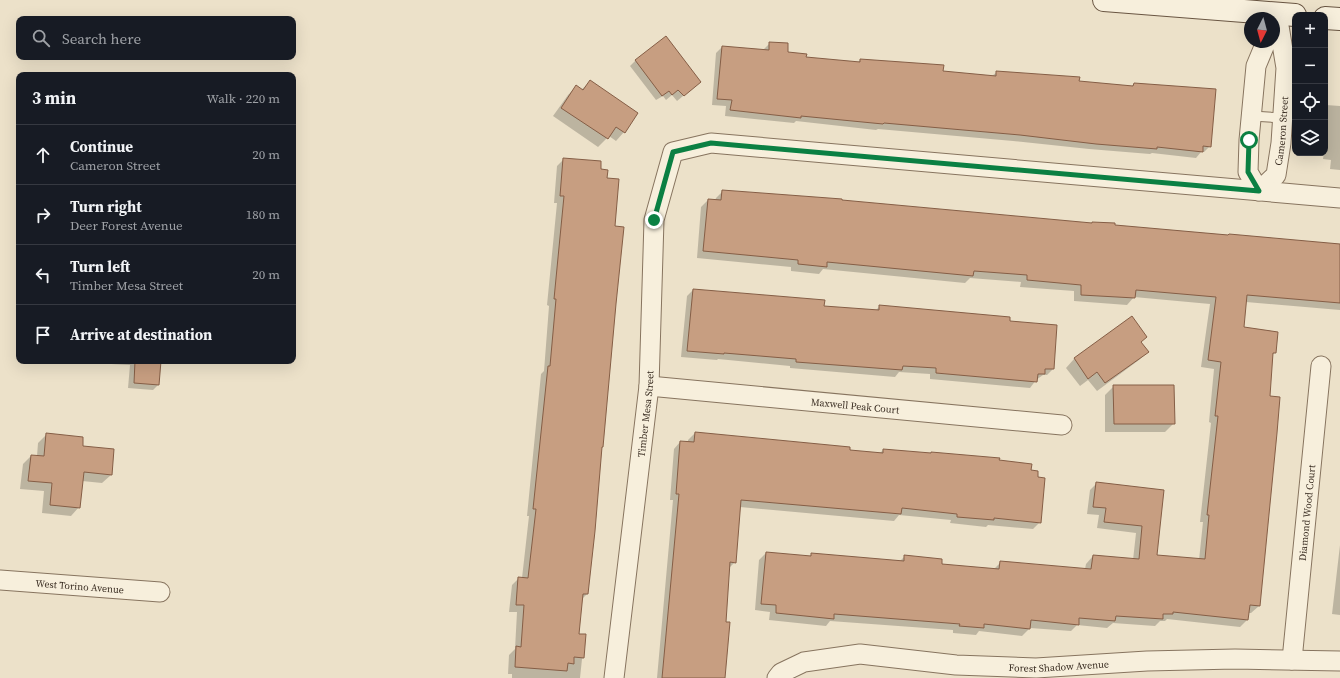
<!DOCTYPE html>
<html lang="en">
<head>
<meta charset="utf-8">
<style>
  :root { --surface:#171b24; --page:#20242c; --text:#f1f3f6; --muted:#9ea1a6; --line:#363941 }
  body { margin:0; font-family:"Source Serif 4",serif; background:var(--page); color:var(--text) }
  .controls { position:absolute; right:12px; top:12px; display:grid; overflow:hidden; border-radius:8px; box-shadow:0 4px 16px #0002 }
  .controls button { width:36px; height:36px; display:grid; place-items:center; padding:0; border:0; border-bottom:1px solid var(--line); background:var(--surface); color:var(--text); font:20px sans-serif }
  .compass { position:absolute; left:1244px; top:12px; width:36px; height:36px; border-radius:50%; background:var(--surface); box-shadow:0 4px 16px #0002; rotate:186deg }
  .stop { position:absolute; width:12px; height:12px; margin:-9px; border:3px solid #0b8043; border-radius:50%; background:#fff }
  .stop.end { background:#0b8043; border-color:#fff; box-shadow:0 1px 4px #0008 }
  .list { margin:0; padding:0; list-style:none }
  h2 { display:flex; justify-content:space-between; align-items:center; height:52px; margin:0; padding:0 16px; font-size:17px }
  h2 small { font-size:13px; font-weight:400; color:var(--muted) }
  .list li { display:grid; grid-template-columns:26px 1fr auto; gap:12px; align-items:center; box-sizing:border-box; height:60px; padding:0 16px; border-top:1px solid var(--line) }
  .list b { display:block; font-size:15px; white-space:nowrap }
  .list p { margin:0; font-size:13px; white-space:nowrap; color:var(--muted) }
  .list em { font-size:13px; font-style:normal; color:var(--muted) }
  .icon { flex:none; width:22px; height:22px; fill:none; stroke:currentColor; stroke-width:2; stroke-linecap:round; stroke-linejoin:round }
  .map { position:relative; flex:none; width:1340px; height:678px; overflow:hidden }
  .search { position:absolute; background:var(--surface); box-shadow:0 4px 16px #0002; left:16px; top:16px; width:280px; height:44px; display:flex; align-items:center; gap:10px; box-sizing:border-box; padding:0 14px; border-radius:8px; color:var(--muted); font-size:15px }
  .panel { position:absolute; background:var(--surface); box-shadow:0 4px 16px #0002; left:16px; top:72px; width:280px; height:292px; border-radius:8px }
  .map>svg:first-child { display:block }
</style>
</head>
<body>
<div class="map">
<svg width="1340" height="678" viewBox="0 0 1340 678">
  <rect width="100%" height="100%" fill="#ece1c9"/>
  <!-- shadow -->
  <path fill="#0003" d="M770,43L787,53L805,58L857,63L860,60L942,72L992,76L997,72L1078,82L1132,86L1134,84L1210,146L1204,152H1201L1196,158L1152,153L1150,154L1089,149L1013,141L878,129L876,130L796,121L794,123L725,116L726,106L712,105L716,53L722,47L764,51V49Z
    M636,60L700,82L677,101L672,95L666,100L663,96L656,100L630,66Z
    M590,82L624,132L616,141L609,136L598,147L553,116L568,95L576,87L581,90Z
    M1326,105L1340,106V170L1330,169L1331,160L1323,159L1324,153H1322H1325V106Z
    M564,159L599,170L606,179L614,227L602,447L601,448L587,594L582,599L578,635L583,658L582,659L580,678H512V674H508L509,655L515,649L517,612H509L512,585L519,578H522L529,516H527L541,374L544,371L549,306L547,305L557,203H554L557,166Z
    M723,191L1114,226L1340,244V310L1246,302L1243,328L1275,352L1272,355L1268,397L1267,522L1259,606L1251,613H1248L1247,620L1240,627L1167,619L1165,621H1160L1155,626L1113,623L1107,628L1077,625L1071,631L1030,628L1022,636L979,631L976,635L953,633V630L830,621L826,626L769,620L770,612L755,610L759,560L766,553L809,557L812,554L900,561L905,556L941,565L994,569L1001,562L1085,569L1086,564L1093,556L1133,560L1136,533L1097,528L1099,515L1087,514L1090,490L1097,483L1163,491L1156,556L1199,560L1203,522H1200L1211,423L1209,422L1214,369L1201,367L1210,304L1134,297L1127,305L1074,301V291L1020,287L1021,282L970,278L965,283L823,269L819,274L791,271V267L697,258L701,207L708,200L715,201L716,198Z
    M693,290L823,307L875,311L880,306L1009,322L1053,369L1047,375H1043L1036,380L1030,388L930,379V374L899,372L895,377L790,368V366L718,359L717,360L681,357L687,296Z
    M1132,318L1140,342L1147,352L1139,360L1097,391L1088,380L1080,386L1066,368L1074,359Z
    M111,361H160L158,385L153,390L128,388L130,365L111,364Z
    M1114,386L1174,423L1165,432H1105V395Z
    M695,433L849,451L880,453L883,450L998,461L1030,471L1040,522L1033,529L988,525L986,527L950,523L951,520L899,515L894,521L740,507L735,562L729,568L725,622L724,678H657L673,500H670L674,449L680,442L688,443V440Z
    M47,434L81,446L111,475L102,483L82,481L79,507L71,516L42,513L44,491L20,489L23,464L31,456H37L38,443Z
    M1340,545V615L1332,614Z"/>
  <!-- building -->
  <path fill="#c79e81" stroke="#855e46" d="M666,36L701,82L684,96L678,90L672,95L669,91L662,96L635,60Z
    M769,42L788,43V52L807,54L806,57L860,62V59L944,65L943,71L996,76V71L1080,77L1079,81L1133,86L1134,83L1216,89L1211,147L1203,146V152L1157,147V149L1096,144L1020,135L884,123L883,124L801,116V118L730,110L732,100L717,99L722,46L769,50Z
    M590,80L638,113L625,133L616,127L608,139L561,108L576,85L583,90Z
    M563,158L601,161V169L608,170L607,178L619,179L615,226L624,227L616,304L603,447H602L595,531L588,594H583L579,634H586L584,658L574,657V664L568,663L567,671L515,667L516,646L521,647L524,605H516L518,577L528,578L536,509H533L548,366H550L556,299H554L564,196H560Z
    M722,190L842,199V200L1092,223V222L1115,223V225L1228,235L1229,234L1340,244V303L1247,295L1244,327L1278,332L1276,353H1273L1270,396L1280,397L1277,433L1260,606L1250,605L1248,620L1173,612V614H1163V619L1116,616L1115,621L1079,618V625L1031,620L1030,629L984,624V628L959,626L960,624L834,614V619L776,613V605L761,604L766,552L811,556V553L904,561V555L942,559V564L999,569L1000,561L1091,569L1093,555L1139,559L1142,526L1104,522L1106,508L1093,507L1096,482L1164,490L1157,555L1205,559L1209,515H1207L1218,416H1215L1221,362L1208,360L1216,297L1136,290L1135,298L1081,295V285L1027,280V275L974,271L973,276L827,262V267L798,264V260L703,251L708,199L721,200Z
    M693,289L825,300L824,306L879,310V305L1010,317V321L1057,325L1054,369H1045V374H1038L1037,382L936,373V368L903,366L902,370L796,362V359L724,353V354L687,351Z
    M1132,316L1147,337L1141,342L1149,352L1105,383L1097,372L1088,379L1074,358Z
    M135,361H161L159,385L134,383Z
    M1113,385H1174L1175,424H1114Z
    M695,432L850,447V450L883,453V449L931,453V452L1000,458L999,460L1032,464L1031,470L1038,471V477L1045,478L1041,523L994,518V520L957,517V514L902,508L901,514L741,500L736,563L730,562L726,622H730L725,678H662L679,494H676L680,441L694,442Z
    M46,433L83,437V446L114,449L112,475L84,472L80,508L50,505L52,483L28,481L31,455L44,456Z"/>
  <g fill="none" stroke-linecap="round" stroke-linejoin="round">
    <defs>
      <path id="lane" d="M1252,116L1282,118"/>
      <g id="street">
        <path id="s1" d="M1266,42L1256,66L1249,140L1248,172L1259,191L1276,175L1281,143L1286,68L1277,14"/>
        <path id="s2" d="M649,386L1062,425"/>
        <path id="s3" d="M0,580L160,592"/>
        <path id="s4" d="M1292,660L1321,366"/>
        <path id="s5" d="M614,678L649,386L654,220L673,152L711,143L1340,198"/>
        <path id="s6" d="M777,678L781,673L804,662L860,654L956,665L1036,668L1147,661L1235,659L1340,661"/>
      </g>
      <path id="secondary" d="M1104,0L1295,15
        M1325,18L1340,19"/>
    </defs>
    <!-- lane casing -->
    <use href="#lane" stroke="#87745f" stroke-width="11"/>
    <!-- street casing -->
    <use href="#street" stroke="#87745f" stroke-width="21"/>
    <!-- secondary casing -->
    <use href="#secondary" stroke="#695542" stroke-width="24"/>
    <!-- lane -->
    <use href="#lane" stroke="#f7efdc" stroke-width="9"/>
    <!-- street -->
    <use href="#street" stroke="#f7efdc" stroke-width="19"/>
    <!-- secondary -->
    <use href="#secondary" stroke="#f7efdc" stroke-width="22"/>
  </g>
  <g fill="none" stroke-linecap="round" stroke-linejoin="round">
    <!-- route -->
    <path stroke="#0b8043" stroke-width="5" d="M654,220L673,152L711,143L1259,191L1248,172L1249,140"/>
  </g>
  <g text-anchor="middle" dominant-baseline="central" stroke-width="3" stroke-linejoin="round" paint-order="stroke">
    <!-- street labels -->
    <g font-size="10" fill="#392c21" stroke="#f4ecd8">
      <text stroke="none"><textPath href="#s1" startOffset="222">Cameron Street</textPath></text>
      <text stroke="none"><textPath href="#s2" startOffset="207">Maxwell Peak Court</textPath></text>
      <text stroke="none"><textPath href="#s5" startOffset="266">Timber Mesa Street</textPath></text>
      <text stroke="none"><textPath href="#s4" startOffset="148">Diamond Wood Court</textPath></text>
      <text stroke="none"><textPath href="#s3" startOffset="80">West Torino Avenue</textPath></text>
      <text stroke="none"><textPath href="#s6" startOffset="288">Forest Shadow Avenue</textPath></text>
    </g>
  </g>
</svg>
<div class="controls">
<button>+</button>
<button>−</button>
<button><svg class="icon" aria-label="locate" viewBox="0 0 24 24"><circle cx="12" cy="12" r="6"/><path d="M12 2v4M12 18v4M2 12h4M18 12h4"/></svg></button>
<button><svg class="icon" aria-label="layers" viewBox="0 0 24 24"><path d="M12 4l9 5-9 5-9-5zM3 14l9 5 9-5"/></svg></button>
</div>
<svg class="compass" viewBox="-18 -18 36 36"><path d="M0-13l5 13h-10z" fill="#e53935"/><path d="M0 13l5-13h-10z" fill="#9ea1a6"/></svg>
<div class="stop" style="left:1249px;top:140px"></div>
<div class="stop end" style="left:654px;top:220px"></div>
<div class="search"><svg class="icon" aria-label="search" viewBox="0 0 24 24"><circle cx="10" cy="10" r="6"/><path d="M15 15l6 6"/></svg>Search here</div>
<section class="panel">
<h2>3 min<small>Walk · 220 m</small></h2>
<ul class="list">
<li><svg class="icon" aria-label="ahead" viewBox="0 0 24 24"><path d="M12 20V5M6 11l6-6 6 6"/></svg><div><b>Continue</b><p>Cameron Street</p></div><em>20 m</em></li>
<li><svg class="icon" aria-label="right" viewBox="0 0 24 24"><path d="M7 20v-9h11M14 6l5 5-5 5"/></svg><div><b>Turn right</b><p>Deer Forest Avenue</p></div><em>180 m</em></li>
<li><svg class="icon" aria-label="left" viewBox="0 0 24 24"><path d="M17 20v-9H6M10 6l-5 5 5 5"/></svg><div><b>Turn left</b><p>Timber Mesa Street</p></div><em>20 m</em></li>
<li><svg class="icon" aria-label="arrive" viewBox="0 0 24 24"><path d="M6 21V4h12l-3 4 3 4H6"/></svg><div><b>Arrive at destination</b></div></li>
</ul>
</section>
</div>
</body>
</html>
